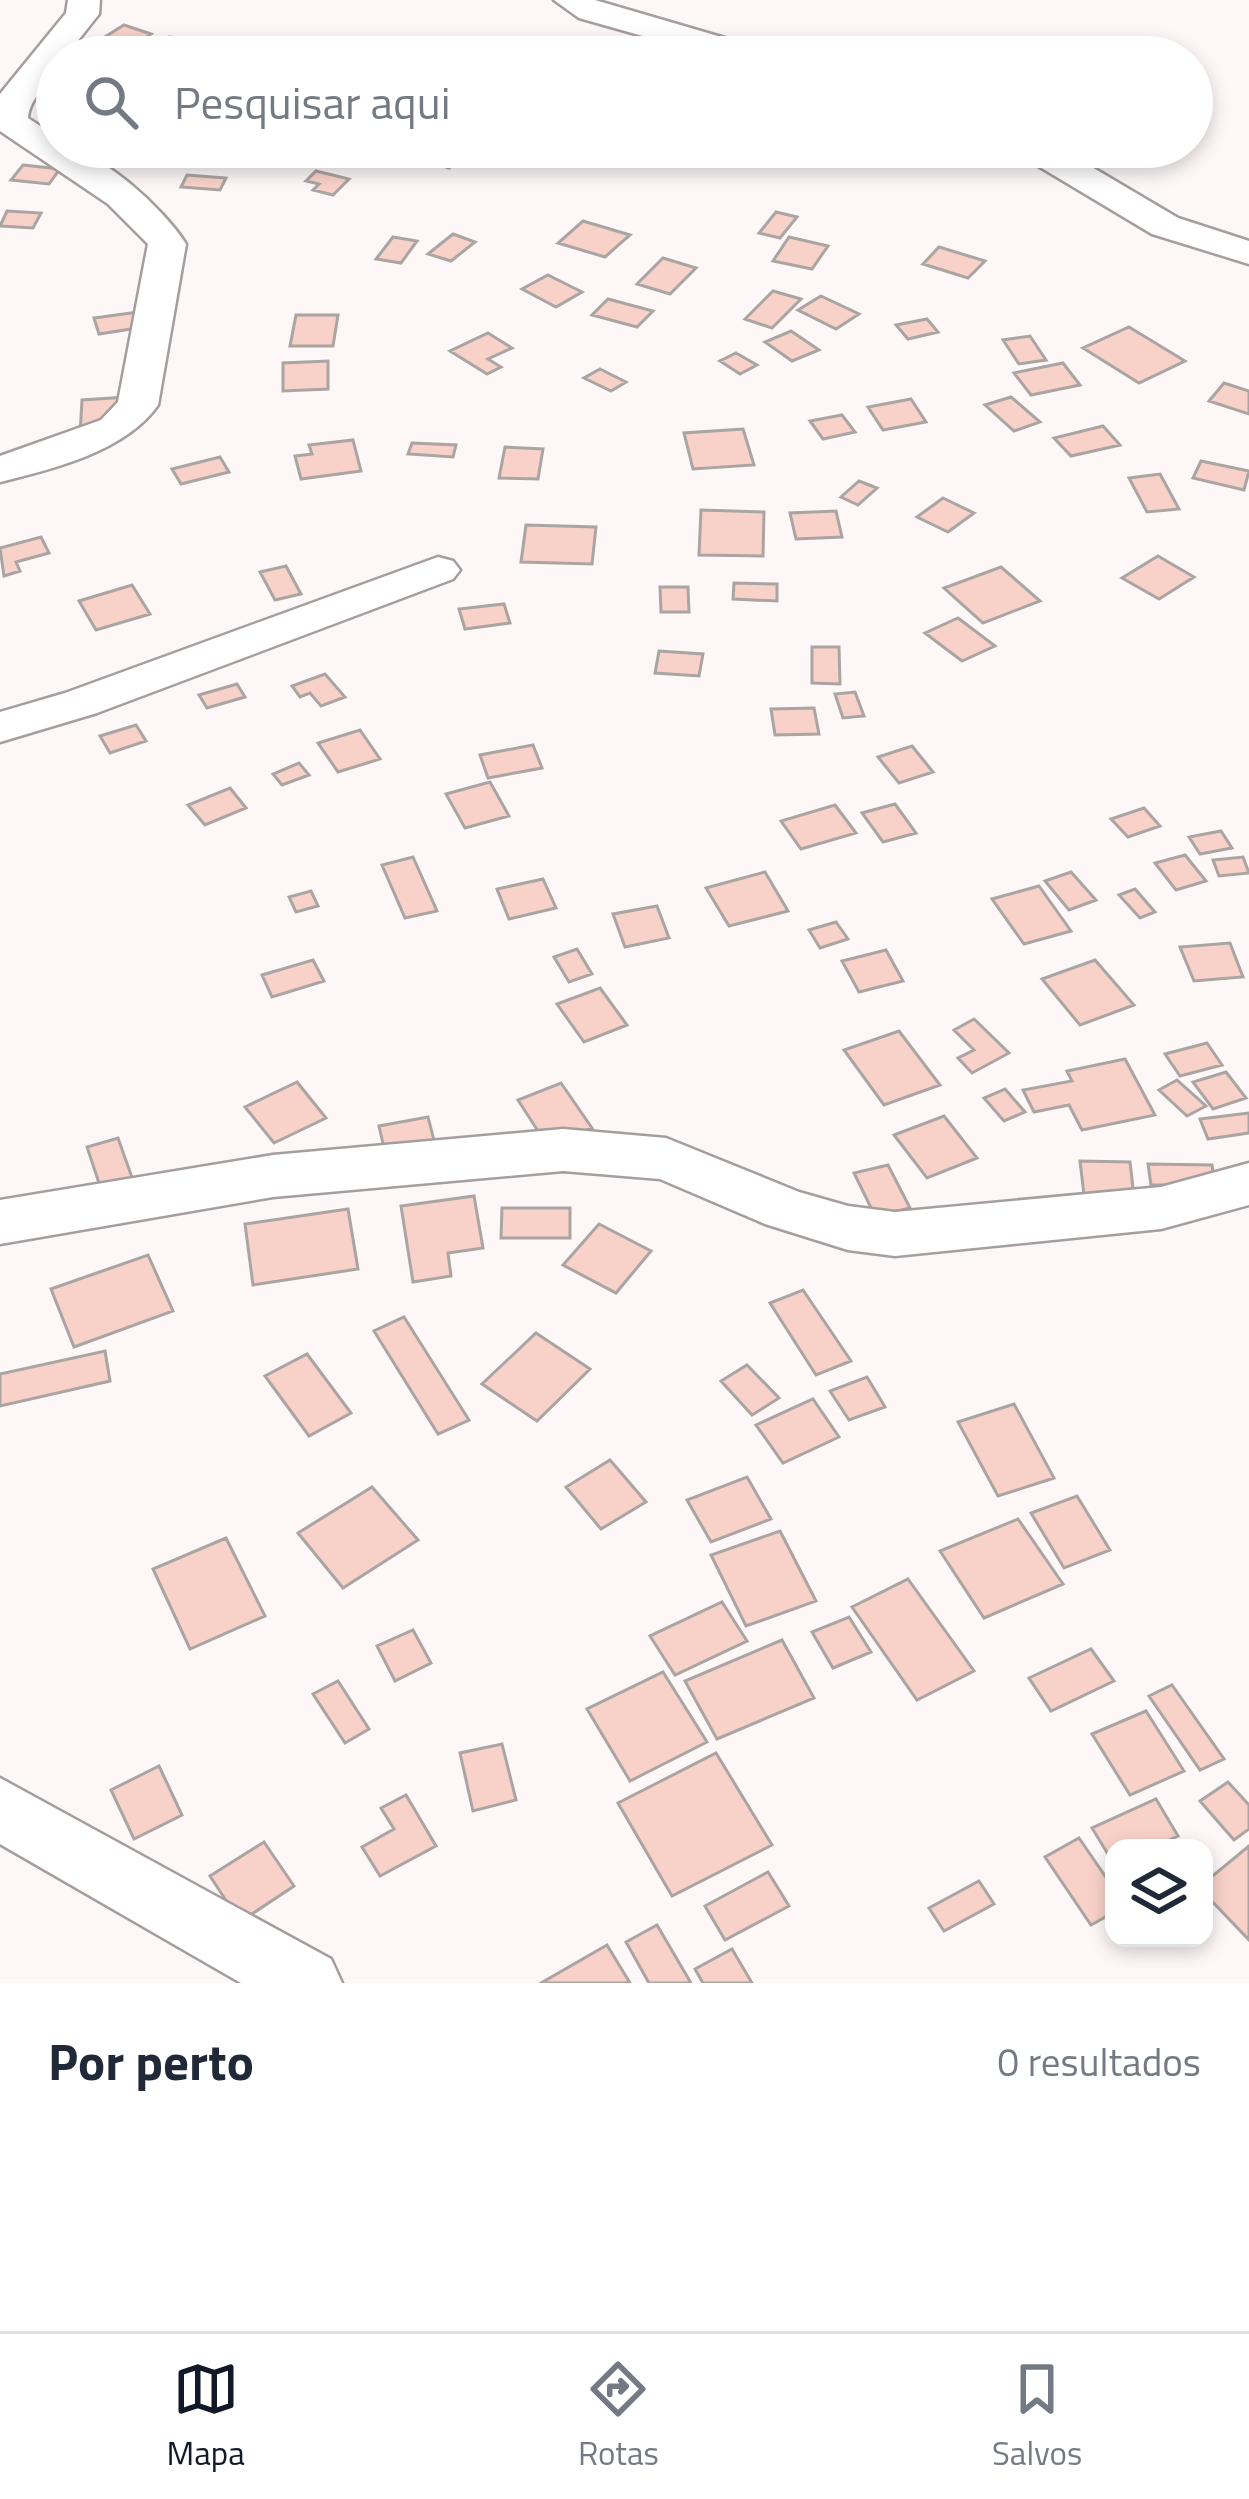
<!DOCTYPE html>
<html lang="pt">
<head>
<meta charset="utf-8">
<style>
  :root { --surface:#fff; --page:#f2f2f3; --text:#1f2937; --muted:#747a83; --line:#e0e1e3; --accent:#111827 }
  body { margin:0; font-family:"Titillium Web",sans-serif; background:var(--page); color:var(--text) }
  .controls { position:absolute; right:36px; bottom:36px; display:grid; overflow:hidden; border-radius:24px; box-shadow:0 6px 18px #0003 }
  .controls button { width:108px; height:108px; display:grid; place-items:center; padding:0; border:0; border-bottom:3px solid var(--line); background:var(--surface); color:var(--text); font:60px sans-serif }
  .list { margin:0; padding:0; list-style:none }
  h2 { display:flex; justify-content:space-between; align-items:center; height:156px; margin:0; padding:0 48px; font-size:51px }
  h2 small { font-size:39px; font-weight:400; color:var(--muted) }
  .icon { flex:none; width:66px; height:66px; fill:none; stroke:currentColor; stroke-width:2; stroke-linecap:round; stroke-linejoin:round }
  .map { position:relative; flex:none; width:1249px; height:1983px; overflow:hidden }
  .search { position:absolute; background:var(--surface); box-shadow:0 6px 18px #0003; left:36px; right:36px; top:36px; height:132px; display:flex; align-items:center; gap:30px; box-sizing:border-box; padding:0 42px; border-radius:66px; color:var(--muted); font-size:45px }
  .sheet { height:348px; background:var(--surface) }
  nav { display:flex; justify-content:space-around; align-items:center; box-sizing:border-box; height:168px; border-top:3px solid var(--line); background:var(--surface); font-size:33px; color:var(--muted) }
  nav a { display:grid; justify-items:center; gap:6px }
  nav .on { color:var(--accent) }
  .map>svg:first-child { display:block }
</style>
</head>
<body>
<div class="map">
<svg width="1249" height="1983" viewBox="0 0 1249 1983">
  <rect width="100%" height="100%" fill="#fef7f8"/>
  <!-- building -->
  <path fill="#f8d2c8" stroke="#aaa4a2" stroke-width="3" d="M124,25L151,34L127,49L100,40Z
    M169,37L204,43L190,57L150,56Z
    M423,147H434L464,157L449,168L412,155Z
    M23,165L60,169L49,184L11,180Z
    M316,171L349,179L333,195L313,190L319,184L306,181Z
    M187,175L226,178L220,190L181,187Z
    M7,211L41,213L33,228L0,226Z
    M776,212L797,217L780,238L759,233Z
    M583,221L630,235L605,257L558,243Z
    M453,234L475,242L451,261L428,254Z
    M393,237L417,241L401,263L376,259Z
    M789,237L828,246L812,269L773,261Z
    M939,247L985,261L968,278L923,264Z
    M663,258L696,268L670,294L637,284Z
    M548,275L582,292L556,307L522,289Z
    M773,291L801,299L772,328L745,319Z
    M821,296L859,314L836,329L798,310Z
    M608,299L653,311L637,327L592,315Z
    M146,311L150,326L99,334L94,318Z
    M296,315H338L333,346H290Z
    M927,319L938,332L908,339L896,325Z
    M1129,327L1185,361L1139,383L1083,348Z
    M791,331L819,350L792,361L765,342Z
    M488,333L512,348L488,359L501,367L487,374L450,351Z
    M1030,336L1046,360L1019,364L1003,340Z
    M736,353L757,365L740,374L720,361Z
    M328,361V389L283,391V363Z
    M1063,363L1080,385L1031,395L1014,373Z
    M600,369L626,382L611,391L584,378Z
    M1224,383L1249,391V414L1209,401Z
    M127,397L104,432L80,434L82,400Z
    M1011,397L1040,422L1014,431L985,405Z
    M911,399L926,422L883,430L868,407Z
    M842,415L855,432L823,439L810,421Z
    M1103,426L1120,445L1071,456L1054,438Z
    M743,429L754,465L693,469L684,433Z
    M353,440L361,471L301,479L295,456L312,454L309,445Z
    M412,443L456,445L453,457L408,454Z
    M505,447L543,449L538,479L499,478Z
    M220,457L229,472L181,484L172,469Z
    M1201,461L1249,471L1244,490L1193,478Z
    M1160,474L1179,509L1147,512L1129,478Z
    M859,481L877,488L858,505L841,497Z
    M943,498L974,513L948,532L917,517Z
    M701,510L764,512L763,556L699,555Z
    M836,511L842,537L796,539L790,513Z
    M526,525L596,527L592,564L521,562Z
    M41,537L49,553L16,562L20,571L4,576L0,548Z
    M1158,556L1194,577L1159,599L1122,578Z
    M286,566L301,594L275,600L260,572Z
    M1001,567L1040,601L983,623L944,588Z
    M734,583L777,584V601L733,599Z
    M132,585L150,614L96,630L79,601Z
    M660,587H688L689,612H661Z
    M504,604L510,623L465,629L459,609Z
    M958,618L995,646L962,661L925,633Z
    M812,647H839L840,684L812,683Z
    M659,651L703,654L699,676L655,673Z
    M325,674L345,697L321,706L310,693L300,697L292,686Z
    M237,684L245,697L207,708L199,695Z
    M855,692L864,716L843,718L835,694Z
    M814,708L819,734L775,735L771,709Z
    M136,725L146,741L110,753L100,736Z
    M360,730L380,759L338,772L318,743Z
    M533,745L542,768L488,778L480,755Z
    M912,746L933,772L899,783L878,757Z
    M299,763L309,775L282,785L273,774Z
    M490,782L509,816L465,828L446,794Z
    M230,788L246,808L205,825L188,805Z
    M895,804L916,833L883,842L862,813Z
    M835,805L856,833L801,849L781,821Z
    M1144,808L1160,826L1128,837L1111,819Z
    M1221,831L1232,848L1200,854L1189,837Z
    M1185,855L1206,881L1176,890L1155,863Z
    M413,857L437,911L405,918L382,865Z
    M1243,857L1249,873L1219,876L1213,860Z
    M765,872L788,911L729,926L706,888Z
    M1071,872L1096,900L1069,910L1045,881Z
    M543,879L556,908L509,919L497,889Z
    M1039,886L1071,931L1024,944L992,899Z
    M1135,889L1155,912L1140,918L1119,895Z
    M311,891L318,906L296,912L289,897Z
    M657,906L669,938L625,947L613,914Z
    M836,922L848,939L820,948L809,930Z
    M1230,943L1243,977L1194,981L1180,947Z
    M577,949L592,974L569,982L554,957Z
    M886,950L903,981L859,992L842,961Z
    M313,960L324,981L272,997L262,975Z
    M1095,960L1134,1005L1080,1025L1042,979Z
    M600,988L627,1025L584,1042L557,1004Z
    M974,1019L1009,1053L972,1073L958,1058L974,1050L954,1030Z
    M899,1031L940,1085L884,1105L844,1050Z
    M1207,1043L1222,1065L1180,1076L1165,1054Z
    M1125,1059L1155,1115L1082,1130L1069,1105L1034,1112L1023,1090L1072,1081L1067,1071Z
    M1226,1072L1246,1098L1213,1109L1193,1082Z
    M1177,1080L1206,1106L1187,1116L1159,1090Z
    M297,1082L326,1118L274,1143L245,1107Z
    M561,1083L592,1128L547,1145L518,1100Z
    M1005,1089L1025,1112L1004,1121L984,1098Z
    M1249,1113V1133L1208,1139L1200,1119Z
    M944,1116L977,1158L927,1178L894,1135Z
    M428,1117L437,1152L387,1161L379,1126Z
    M118,1138L135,1186L103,1195L87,1147Z
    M1080,1161L1130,1162L1136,1214L1086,1212Z
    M1148,1164L1212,1165L1215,1185H1151Z
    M888,1165L910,1208L875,1216L854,1173Z
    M474,1196L483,1248L448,1253L451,1276L413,1282L401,1206Z
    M502,1208H570V1238H501Z
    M348,1209L358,1269L253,1285L245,1224Z
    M599,1224L651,1251L616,1293L563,1265Z
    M148,1255L173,1311L74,1347L51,1289Z
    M803,1290L851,1361L816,1375L770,1303Z
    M404,1317L469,1420L438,1434L374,1331Z
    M536,1333L590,1369L537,1421L482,1384Z
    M105,1351L110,1381L0,1406V1374Z
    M307,1354L351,1413L309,1436L265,1376Z
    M747,1365L779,1398L752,1415L721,1381Z
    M867,1377L885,1407L849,1420L830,1391Z
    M813,1399L839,1437L783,1463L756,1425Z
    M1014,1404L1054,1478L998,1496L958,1422Z
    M610,1460L646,1502L601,1529L566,1487Z
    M747,1477L771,1519L711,1542L687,1500Z
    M372,1487L418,1540L343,1588L298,1533Z
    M1077,1496L1110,1550L1064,1568L1031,1513Z
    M1018,1519L1063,1584L984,1618L940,1551Z
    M780,1531L816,1601L746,1626L711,1555Z
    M226,1538L265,1616L190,1649L153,1569Z
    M908,1579L974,1671L917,1700L852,1607Z
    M722,1602L747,1641L675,1675L650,1636Z
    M849,1617L871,1652L833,1668L812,1632Z
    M413,1630L431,1663L395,1681L377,1646Z
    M782,1640L814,1698L717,1739L685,1681Z
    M1091,1649L1114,1681L1051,1711L1029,1678Z
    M663,1672L707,1742L630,1781L587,1709Z
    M338,1681L369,1729L345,1743L313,1694Z
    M1172,1685L1224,1759L1200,1770L1149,1696Z
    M1146,1711L1184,1771L1130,1795L1092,1734Z
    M502,1744L516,1800L473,1811L460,1753Z
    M716,1753L772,1845L672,1896L618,1803Z
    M159,1766L182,1815L134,1839L111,1790Z
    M1228,1782L1249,1805V1829L1234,1840L1200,1801Z
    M406,1795L436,1846L380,1876L362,1847L394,1829L381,1808Z
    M1156,1799L1178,1836L1151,1848H1114V1864L1092,1828Z
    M1079,1838L1114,1889V1912L1091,1925L1045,1857Z
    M264,1842L294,1886L240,1922L210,1876Z
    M1249,1846V1940L1204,1893V1883Z
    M768,1872L789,1906L725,1940L705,1906Z
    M979,1881L994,1904L944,1931L929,1908Z
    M657,1925L691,1983H649L626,1942Z
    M607,1945L630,1983H541Z
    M732,1949L752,1983H703L695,1969Z"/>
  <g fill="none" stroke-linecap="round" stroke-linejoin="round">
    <defs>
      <path id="minor" d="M68,0H100L99,14L65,57H57C57,81 30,93 28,118L57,137V147C98,147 165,210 186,244L158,405C126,451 53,469 0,482V456L101,420L118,402L148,244L108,204L0,131V94L66,13Z
        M554,0H595L766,50L771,57H717L579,18Z
        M948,147H1058L1178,218L1249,241V264L1152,234L1035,164L953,155Z
        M438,557L453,561L460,570L453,579L97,713L0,742V712L65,693Z
        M563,1129L666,1138L799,1192L848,1206L895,1212L1161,1187L1249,1163V1205L1161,1229L895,1256L848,1250L765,1224L660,1179L563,1171L273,1197L0,1244V1200L273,1155Z
        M0,1778L331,1959L342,1983H241L0,1844Z"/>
    </defs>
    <!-- minor casing -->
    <use href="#minor" stroke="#a59e9f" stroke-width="5"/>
    <!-- minor -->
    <use href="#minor" fill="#fff" fill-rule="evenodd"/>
  </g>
</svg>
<div class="controls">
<button><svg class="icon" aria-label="layers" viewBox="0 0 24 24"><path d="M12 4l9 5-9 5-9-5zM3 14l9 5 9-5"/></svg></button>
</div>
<div class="search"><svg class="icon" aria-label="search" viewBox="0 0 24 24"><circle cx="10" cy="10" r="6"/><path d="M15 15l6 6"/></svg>Pesquisar aqui</div>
</div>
<section class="sheet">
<h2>Por perto<small>0 resultados</small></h2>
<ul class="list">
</ul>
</section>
<nav>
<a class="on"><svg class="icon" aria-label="map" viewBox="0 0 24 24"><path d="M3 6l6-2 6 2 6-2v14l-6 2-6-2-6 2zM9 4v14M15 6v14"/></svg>Mapa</a>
<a><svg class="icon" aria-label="directions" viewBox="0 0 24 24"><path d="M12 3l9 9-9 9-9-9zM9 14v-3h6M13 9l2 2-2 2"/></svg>Rotas</a>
<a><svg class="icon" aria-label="saved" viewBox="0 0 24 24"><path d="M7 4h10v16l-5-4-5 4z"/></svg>Salvos</a>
</nav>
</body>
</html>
